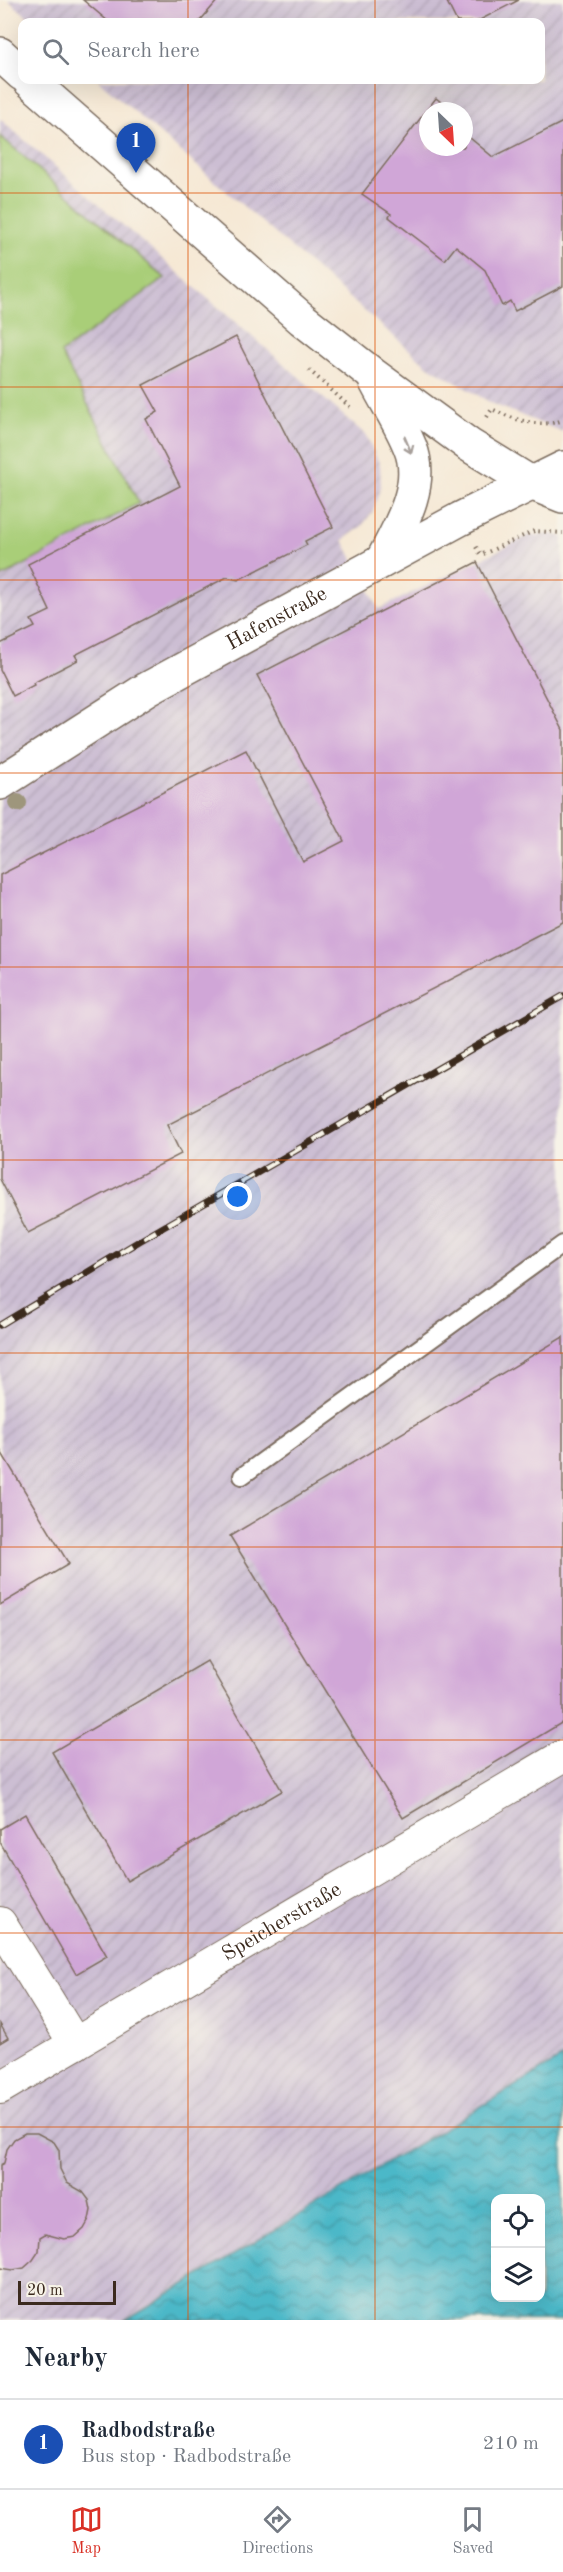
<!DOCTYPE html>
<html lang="en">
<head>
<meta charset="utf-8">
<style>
  :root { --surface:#fff; --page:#f6f6f7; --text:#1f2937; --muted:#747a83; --line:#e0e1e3; --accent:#d93025 }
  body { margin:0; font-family:"Old Standard TT",serif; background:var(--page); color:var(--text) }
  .controls { position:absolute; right:18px; bottom:18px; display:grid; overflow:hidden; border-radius:12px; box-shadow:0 6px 24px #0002 }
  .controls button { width:54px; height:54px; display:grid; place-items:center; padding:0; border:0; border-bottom:2px solid var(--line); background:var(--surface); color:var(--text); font:30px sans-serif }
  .compass { position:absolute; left:419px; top:102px; width:54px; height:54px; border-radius:50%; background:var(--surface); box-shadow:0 6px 24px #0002; rotate:155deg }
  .scale { position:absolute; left:18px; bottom:15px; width:98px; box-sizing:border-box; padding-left:6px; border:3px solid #3b2a1e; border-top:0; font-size:16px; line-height:21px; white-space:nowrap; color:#3b2a1e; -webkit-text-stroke:4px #f7f3e8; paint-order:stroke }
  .you { position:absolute; left:238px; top:1197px; width:21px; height:21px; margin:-15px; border:4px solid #fff; border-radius:50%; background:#1a73e8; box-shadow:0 0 0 9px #1a73e833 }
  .badge { display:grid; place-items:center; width:39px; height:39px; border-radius:50%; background:var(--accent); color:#fff; font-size:20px; font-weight:700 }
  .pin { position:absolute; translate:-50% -50px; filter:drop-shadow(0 2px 3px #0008) }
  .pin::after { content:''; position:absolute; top:32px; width:21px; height:18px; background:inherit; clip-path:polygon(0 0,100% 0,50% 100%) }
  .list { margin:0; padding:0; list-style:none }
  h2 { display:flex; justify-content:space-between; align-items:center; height:78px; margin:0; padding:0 24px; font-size:26px }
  h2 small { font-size:20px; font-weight:400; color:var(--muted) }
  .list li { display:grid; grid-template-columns:39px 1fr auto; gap:18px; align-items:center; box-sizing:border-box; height:90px; padding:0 24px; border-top:2px solid var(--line) }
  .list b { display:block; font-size:22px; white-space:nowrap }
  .list p { margin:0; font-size:20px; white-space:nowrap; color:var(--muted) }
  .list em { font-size:20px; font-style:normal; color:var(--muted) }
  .icon { flex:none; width:33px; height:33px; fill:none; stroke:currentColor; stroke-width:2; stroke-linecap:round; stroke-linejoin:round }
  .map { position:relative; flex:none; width:563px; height:2320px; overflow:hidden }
  .search { position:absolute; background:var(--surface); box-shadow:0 6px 24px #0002; left:18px; right:18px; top:18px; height:66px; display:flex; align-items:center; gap:15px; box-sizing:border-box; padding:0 21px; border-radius:12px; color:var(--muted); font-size:22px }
  .sheet { height:168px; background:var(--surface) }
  nav { display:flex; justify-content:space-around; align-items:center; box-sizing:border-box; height:84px; border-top:2px solid var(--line); background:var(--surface); font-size:16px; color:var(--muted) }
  nav a { display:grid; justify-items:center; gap:3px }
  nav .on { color:var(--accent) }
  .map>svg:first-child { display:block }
</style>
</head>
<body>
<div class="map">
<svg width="563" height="2320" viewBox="0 0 563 2320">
  <defs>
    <pattern id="industrial-furrows" width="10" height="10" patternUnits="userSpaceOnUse" patternTransform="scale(1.5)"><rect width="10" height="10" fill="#ccbed3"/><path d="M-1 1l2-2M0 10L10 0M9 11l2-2" fill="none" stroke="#b0a3b5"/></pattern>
    <pattern id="water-waves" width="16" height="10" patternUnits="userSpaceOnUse" patternTransform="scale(1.5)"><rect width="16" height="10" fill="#4cb8c8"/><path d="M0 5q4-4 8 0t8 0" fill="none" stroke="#4096a2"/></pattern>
  </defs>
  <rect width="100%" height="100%" fill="#f7f3e8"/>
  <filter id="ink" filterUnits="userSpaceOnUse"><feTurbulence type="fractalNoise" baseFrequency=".0167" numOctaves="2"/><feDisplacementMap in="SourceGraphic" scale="12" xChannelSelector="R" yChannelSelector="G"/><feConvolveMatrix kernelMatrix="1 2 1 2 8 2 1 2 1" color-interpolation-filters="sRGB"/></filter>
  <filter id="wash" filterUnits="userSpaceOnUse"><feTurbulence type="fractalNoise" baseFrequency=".008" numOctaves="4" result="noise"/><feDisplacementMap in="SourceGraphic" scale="24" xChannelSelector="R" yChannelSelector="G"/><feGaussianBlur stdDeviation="1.35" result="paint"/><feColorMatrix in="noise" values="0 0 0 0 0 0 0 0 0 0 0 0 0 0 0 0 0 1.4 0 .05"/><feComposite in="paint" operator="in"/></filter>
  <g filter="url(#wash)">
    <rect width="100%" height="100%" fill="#f6e8d4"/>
    <!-- industrial -->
    <path fill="url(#industrial-furrows)" fill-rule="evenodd" d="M8,0H563V432L493,404L428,366L98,80H540V22H34ZM428,111H464V147H428Z
      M0,119L366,435L380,465L381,486L373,511L361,527L343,540L379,609L528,536L552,534L563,537V2057L123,2320H0Z"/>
    <!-- green -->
    <path fill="#a9ce78" stroke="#727c4b" stroke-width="1.5" d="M0,136L165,278L61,353L139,503L0,578Z"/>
    <!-- water -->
    <path fill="url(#water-waves)" stroke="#447173" stroke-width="1.5" fill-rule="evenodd" d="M563,2057V2320H125ZM496,2198H540V2298H496Z"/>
    <g id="blocks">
      <!-- building -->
      <path fill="#d0a6d7" d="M83,0H218L199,22H109Z
        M446,0H519L476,22H457Z
        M436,98L452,111H428V147H464V133L493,157L563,122V286L515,311L510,301L502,306L485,270L456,246L445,260L389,217L391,214L362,194Z
        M236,337L333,527L305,541L307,545L238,580L227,577L75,655L78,660L33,683L34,685L13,696L0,670V644L35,627L31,620L50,611L28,564L180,486L146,419L158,412L143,385Z
        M477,562L563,730V922L167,1125L181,1154L28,1233L0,1179V875L246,750L303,862L344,841L257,675Z
        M563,1337V1722L403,1818L230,1536Z
        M0,1450L69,1564L0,1605Z
        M207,1661L282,1791L127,1881L52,1752Z
        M25,1814L107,1956L76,1974L0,1842V1829Z
        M0,2024L8,2038L0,2043Z
        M25,2133H37L54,2142L59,2150L60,2169L67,2183L83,2192L89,2200L91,2210L89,2220L84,2229L75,2237L64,2239L45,2234L40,2237L39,2251L33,2260L24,2268L13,2270L0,2268V2165L4,2163L7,2149L14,2139Z"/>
    </g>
  </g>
  <g filter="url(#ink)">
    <use href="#blocks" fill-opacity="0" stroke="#7c6c5e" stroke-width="1.5"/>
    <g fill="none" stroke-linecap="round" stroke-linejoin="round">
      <defs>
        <path id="lane" d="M242,1476L563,1244"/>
        <g id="street">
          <path d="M0,1923L75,2044"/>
          <path id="s1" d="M0,2088L563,1756"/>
        </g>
        <g id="secondary">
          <path d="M0,54L22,74"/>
          <path d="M29,80L302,319L372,374L469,445L531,483L563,496"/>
          <path d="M375,380C386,402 401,424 410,447C426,485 399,528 382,561"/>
          <path id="s2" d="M0,783L147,689L460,519L563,468"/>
        </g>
      </defs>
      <!-- lane casing -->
      <use href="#lane" stroke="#7c6c5e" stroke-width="20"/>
      <!-- street casing -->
      <use href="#street" stroke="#7c6c5e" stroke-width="34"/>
      <!-- secondary casing -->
      <use href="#secondary" stroke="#7c6c5e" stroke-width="36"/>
      <!-- path -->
      <path stroke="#7c6c5e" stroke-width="4" stroke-dasharray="1.5 4.5" stroke-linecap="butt" d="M309,370L350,407
        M487,417L492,409C512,419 540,429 563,420
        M476,547L481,555L534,531L563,533"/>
      <!-- lane -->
      <use href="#lane" stroke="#fff" stroke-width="16"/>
      <!-- street -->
      <use href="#street" stroke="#fff" stroke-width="32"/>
      <!-- secondary -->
      <use href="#secondary" stroke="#fff" stroke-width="33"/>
      <defs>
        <path id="rail" d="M0,1325L141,1240L563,996"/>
      </defs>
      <!-- rail casing -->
      <use href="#rail" stroke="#3b2a1e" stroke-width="7"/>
      <!-- rail -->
      <use href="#rail" stroke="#f7f3e8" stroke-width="4.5" stroke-dasharray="14" stroke-linecap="butt"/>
    </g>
    <!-- trees -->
    <circle fill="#9e967c" cx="18" cy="803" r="9"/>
    <!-- one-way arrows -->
    <defs><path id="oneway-shaft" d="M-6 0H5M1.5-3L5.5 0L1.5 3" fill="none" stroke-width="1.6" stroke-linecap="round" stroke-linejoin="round" transform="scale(1.5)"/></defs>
    <use stroke="#a79f9a" href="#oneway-shaft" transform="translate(408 445) rotate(67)"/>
  </g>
  <!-- grid -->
  <path fill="none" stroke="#df570d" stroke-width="1.5" stroke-opacity="0.55" d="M188,0V22M375,0V22M188,80V2320M375,80V2320M0,193H563M0,387H563M0,580H563M0,773H563M0,967H563M0,1160H563M0,1353H563M0,1547H563M0,1740H563M0,1933H563M0,2127H563"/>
  <g text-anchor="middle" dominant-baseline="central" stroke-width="4.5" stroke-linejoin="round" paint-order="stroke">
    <!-- street labels -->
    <g font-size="21" fill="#3b2a1e" stroke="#f7f3e8">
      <text stroke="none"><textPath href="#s2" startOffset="322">Hafenstraße</textPath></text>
      <text stroke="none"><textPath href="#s1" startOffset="327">Speicherstraße</textPath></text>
    </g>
  </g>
</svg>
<div class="controls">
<button><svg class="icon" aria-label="locate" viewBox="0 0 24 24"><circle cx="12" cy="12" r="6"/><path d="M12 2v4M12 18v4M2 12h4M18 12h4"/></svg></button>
<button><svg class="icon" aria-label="layers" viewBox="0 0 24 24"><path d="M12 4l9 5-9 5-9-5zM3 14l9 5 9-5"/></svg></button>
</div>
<svg class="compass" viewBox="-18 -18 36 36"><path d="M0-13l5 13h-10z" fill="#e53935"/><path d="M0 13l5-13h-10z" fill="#747a83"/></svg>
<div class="scale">20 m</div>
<div class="you"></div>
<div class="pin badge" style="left:136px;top:173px;background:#1a4fb4">1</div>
<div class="search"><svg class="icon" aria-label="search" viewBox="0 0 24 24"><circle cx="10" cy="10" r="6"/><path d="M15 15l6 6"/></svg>Search here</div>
</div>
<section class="sheet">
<h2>Nearby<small></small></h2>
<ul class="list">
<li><span class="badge" style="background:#1a4fb4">1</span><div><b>Radbodstraße</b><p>Bus stop · Radbodstraße</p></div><em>210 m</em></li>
</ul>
</section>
<nav>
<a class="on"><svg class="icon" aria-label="map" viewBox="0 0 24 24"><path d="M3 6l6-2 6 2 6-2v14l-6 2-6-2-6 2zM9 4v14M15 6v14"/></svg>Map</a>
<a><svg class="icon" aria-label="directions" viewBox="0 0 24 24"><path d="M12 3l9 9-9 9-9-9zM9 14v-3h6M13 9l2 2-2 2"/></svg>Directions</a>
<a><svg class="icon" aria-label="saved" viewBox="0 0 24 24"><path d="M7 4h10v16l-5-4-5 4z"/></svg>Saved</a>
</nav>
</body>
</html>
